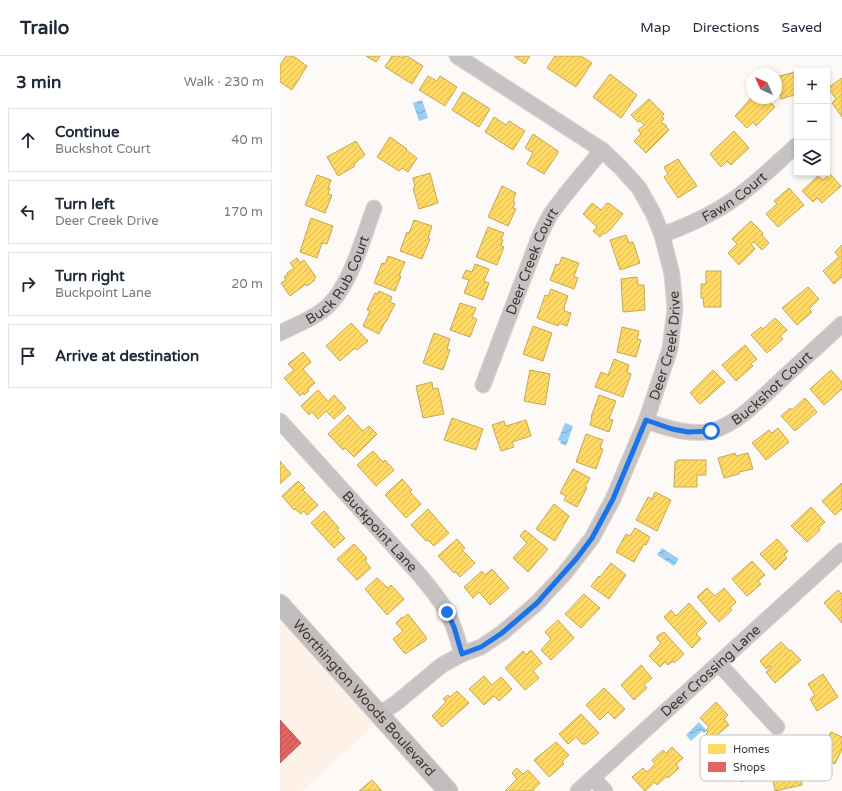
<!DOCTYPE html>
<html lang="en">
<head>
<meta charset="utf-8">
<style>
  :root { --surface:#fff; --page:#f6f6f7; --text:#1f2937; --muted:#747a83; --line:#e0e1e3 }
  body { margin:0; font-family:"Varela Round",sans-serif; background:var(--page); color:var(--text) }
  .controls { position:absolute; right:12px; top:12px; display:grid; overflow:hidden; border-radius:0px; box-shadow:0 2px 6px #0003 }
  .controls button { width:36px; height:36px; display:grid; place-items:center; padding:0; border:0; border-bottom:1px solid var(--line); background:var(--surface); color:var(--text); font:20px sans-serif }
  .compass { position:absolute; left:466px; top:12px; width:36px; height:36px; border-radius:50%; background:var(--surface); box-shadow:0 2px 6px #0003; rotate:315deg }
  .stop { position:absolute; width:12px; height:12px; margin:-9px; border:3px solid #1a73e8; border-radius:50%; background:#fff }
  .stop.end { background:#1a73e8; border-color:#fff; box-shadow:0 1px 4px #0008 }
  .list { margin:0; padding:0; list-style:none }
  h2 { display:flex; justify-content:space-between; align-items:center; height:52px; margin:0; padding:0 16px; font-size:17px }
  h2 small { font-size:13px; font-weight:400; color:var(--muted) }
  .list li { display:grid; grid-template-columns:26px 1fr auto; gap:12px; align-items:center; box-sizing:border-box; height:64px; margin:0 8px 8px; padding:0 8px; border:1px solid var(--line); border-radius:0px }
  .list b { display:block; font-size:15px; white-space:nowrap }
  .list p { margin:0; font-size:13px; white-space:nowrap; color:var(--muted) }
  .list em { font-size:13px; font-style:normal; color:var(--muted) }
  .icon { flex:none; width:22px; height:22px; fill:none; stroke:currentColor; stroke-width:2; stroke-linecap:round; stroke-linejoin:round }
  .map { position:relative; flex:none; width:562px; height:735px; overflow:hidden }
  header { display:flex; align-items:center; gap:24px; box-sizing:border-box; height:56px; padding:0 20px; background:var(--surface); border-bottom:1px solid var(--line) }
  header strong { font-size:19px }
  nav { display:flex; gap:22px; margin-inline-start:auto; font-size:14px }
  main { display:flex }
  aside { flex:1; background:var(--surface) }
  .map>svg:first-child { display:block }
</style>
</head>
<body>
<header>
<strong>Trailo</strong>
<nav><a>Map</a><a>Directions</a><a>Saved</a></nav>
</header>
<main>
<aside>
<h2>3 min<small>Walk · 230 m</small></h2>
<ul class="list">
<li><svg class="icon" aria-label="ahead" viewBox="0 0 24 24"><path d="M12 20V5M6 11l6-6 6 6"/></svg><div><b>Continue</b><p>Buckshot Court</p></div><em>40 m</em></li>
<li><svg class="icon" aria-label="left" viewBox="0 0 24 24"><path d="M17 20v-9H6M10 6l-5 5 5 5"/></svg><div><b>Turn left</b><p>Deer Creek Drive</p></div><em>170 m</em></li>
<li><svg class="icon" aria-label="right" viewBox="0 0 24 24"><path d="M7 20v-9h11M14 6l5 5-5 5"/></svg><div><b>Turn right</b><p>Buckpoint Lane</p></div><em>20 m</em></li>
<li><svg class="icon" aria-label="arrive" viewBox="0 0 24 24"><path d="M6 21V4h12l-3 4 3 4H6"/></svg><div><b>Arrive at destination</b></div></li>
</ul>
</aside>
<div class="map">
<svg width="562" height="735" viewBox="0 0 562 735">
  <defs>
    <pattern id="water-waves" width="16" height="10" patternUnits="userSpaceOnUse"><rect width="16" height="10" fill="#97cef5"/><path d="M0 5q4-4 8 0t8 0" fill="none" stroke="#7ca8c7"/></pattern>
    <pattern id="homes-hatch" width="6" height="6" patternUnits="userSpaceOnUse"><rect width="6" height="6" fill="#ffd966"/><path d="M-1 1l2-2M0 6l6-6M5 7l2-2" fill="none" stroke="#dbbb59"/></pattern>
    <pattern id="shops-hatch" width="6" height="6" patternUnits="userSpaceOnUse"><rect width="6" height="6" fill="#e06666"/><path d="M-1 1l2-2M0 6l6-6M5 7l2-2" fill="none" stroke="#b75555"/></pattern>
  </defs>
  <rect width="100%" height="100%" fill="#fcf9f6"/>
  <!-- commercial -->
  <path fill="#fef2e8" d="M0,548L102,662L22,735H0Z"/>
  <!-- water -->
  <path fill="url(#water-waves)" d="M142,44L148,62L139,65L133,47Z
    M285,367L293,370L286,390L280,387L281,385L278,384Z
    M382,492L399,503L394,510L377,499Z
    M419,666L427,675L424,677L422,675L411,685L406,679Z"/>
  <!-- homes -->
  <path fill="url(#homes-hatch)" stroke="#c4a856" d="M6,0H13L27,10L12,34L0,26V9Z
    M86,0H100L96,6Z
    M112,0H119L122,2L123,0H127L143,10L132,28L105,11Z
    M235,0H250L245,8L235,1Z
    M275,0H301L312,7L296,31L267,12Z
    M515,16V17L517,16V38L501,43L496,21Z
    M330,18L357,39L341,62L313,41Z
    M148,20L157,25L160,20L177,31L165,50L139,34Z
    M562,22V61L552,47L556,43L548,32Z
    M183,36L210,53L199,71L172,54Z
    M472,41V42H486L495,51L476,70L473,66L467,72L455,60Z
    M369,43L384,58L382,60L384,63L381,66L387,70L386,71L389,74L366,97L354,85L361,78L358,74L364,69L360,65L358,66L351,59Z
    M214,61L226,69L229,65L245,75L233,94L205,76Z
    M454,75L469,92L451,109L447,105L441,111L430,98Z
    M253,78L278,95V97L264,118L247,108L253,97L245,92Z
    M110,81L127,93L126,94L137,102L128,116L122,112L119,115L97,101Z
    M76,85L85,99L74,108L75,110L58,120L47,101Z
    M398,103L417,130L398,142L384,121L388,118L384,111Z
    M150,117L158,147L139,153L133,132L135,131L133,122Z
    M550,118L561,130L542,147L537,142L533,146L522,135L538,120L543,124Z
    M37,119L51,124L48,132H50L48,138L52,139L45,157L25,149Z
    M222,130L236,137L233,145L235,146L233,152L236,153L228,170L208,161Z
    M509,132L524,149L498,171L486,158L497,148L494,145Z
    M312,147L321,154L327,147L330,148L343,158L331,173L325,178L324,177L320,181L313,175L317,171L303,158Z
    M31,162L53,170L47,188L42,187L37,202L20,196Z
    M134,164L152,170L148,182L150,183L142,203L120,195L127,176L129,177Z
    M471,165L483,177L482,179L489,187L482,194L474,186L471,188L475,193L459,209L448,197L457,188L452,183Z
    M208,171L224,177L221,183L223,184L221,190L224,191L217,209L196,201Z
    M346,179L349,187L353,186L360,207L340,214L330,184Z
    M562,189V221L554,228L543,215L559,201L555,196Z
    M108,200L125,206L119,220H121L115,235L94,227L102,207L105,208Z
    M282,201L299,207L294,220L298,222L294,233L270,224L276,208L279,209Z
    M17,202L20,207L24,204L36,221L34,222L35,224L27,230L26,228L10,240L1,227L6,224L4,221L8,218L7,217L14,212L10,207Z
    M195,208L209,213L204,225L209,227L203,244L184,237L189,224L182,222L186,214L192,216Z
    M426,215H441V251H424L423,242H421V228H426Z
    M357,221L358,229H364L365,254L343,256L341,223Z
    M528,231L539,243L529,253L532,256L517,269L502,252Z
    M271,233L288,240L284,251H285L284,255L291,257L287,270L279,267L278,270L257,262L265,239L268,240Z
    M99,235L112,241L110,246L115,248L106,266H105L99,278L83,270L90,255L87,254L95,237L98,238Z
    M180,247L196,252L192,261L197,263L190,281L170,274Z
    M495,262L507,274L500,280L503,283L487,297L471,279L481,271L483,273Z
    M71,267L88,285L77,294L75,292L60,305L46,290Z
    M253,270L272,277L263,305L243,298Z
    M342,271L359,275L357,283L361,284L356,301L337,296Z
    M154,277L170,283L167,293L170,294L163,314L143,307Z
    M465,289L477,303L471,308L473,310L456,325L442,309Z
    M23,296L31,306L23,313L35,327L28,333L29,335L24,339L23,337L20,340L4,322L14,314L8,308Z
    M334,303L349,309L347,316L351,318L343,341L315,331L321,316L328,319Z
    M250,314L270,318L265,349L244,345Z
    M433,314L445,326L420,348L410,337Z
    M551,314L562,326V333L544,349L530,333Z
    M152,326L153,333L158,332L164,358L143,362L136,330Z
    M38,334L48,345L54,339L66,352L54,363L46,355L38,363L32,356L29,359L21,350Z
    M319,339L336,345L329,363L333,364L329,376L310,369L312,362L311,361Z
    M525,342L537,356L515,375L501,360L510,352L512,354Z
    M68,359L83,375L89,370L97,378L74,401L65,392L63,394L48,378Z
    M172,362L203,373L196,394L164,384Z
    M246,364L251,380L232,386L234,391L221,395L212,369L224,365L226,370Z
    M498,372L509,386L486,404L472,387L489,374L492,377Z
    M306,378L323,384L320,392L323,393L316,413L296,406Z
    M93,395L103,406L105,404L114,414L96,430L77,409Z
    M455,397L456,400L468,397L473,413L459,416V418L444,422L438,402Z
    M398,404H426V419H417V431H394L395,406Z
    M0,405L11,418L0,428Z
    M293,413L310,422L305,431L307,432L297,451L284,444L286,440L280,437Z
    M122,423L132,434L130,436L141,448L126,462L105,439Z
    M18,425L25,432L23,434L38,449L27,459L24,455L21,458L15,453L14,454L2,440Z
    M562,427V453L555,459L542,445Z
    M375,436L391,444L377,475L356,464L368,441L372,443Z
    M274,448L289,460L275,485L256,473Z
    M531,451L545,466L539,472L540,474L527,486L511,470Z
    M148,453L169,477L154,490L148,484L146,485L131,469Z
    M44,455L59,472L57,474L65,482L54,492L31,467Z
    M355,472L370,481L366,489L364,488L354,506L336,496L346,478L350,480Z
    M245,474L268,493L248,516L233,502L247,487L240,480Z
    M177,483L185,492L182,494L195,507L180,521L176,516L174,517L158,500Z
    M497,483L508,495L504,499L507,502L495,514L480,498Z
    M74,488L87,502L85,505L91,512L77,524L57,503Z
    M472,505L485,519L478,525L481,528L467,540L452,523Z
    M331,507L346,519L329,543L311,530L319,520L320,521Z
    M212,513L229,532L210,549L199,536L193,542L184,531L202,515L205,519Z
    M97,522L108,532L111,529L124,543L107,559L85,533Z
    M427,532L435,540L444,532L456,546L450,552L452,554L439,566L417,541Z
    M558,534L562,538V567L544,547Z
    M304,538L320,552L301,572L285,558Z
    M409,547L427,567L416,578L421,583L412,592L384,561L391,554L396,560Z
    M128,558L146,581V584L125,598L113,583L123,575L116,567L122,561L123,562Z
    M278,564L294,582L271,604L261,594L271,583L265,576Z
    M384,576L404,598L394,607L393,605L388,609L385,606L380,611L369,600L381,587L377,583V580Z
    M501,586L510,595L511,594L521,604L495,627L486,616L491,611L490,610L486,613L480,605Z
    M251,594L262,607L253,615L259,622L245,634L225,612L243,595L246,599Z
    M361,609L372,622L364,629L367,632L354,644L341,629Z
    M543,618L558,641L537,655L530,643L535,639L528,628Z
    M204,620L212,629L221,621L232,633L219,645L214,640L204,649L189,633Z
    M324,632L345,653L335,663L328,656L320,664L306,649Z
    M177,635L189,647L162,671L152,660L166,646L163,643L168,639L170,641Z
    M436,646L448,659L444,663L449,669L431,684L426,678L428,676L426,674L429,671L420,662Z
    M301,658L319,677L306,688H302L296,681L288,688L279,678Z
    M551,676L562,681V693L555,708L532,697L538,685L544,688Z
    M276,686L289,699L282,706L284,708L269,721L254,704Z
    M392,691L403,702L396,708L399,712L388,722L387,720L377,729L375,726L365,735L352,721L363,712L367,716L375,708L372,704L383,694L386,697Z
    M451,694L459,701L461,698L475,710L462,726L439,707Z
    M518,710L522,729L495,735L492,719L501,717V715L505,713Z
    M237,712L243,718L248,714L260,727L253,734L254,735H225L237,723L232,717Z
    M92,724L102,735H79Z"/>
  <!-- shops -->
  <path fill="url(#shops-hatch)" stroke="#af5856" d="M0,664L21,687L0,707Z"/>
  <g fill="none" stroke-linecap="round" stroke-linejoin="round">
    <defs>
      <g id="minor">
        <path id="s1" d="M382,179C412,168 442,154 466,134C484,120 500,104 517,89"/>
        <path id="s2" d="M0,277C14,270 30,264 43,254C69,235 83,182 94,152"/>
        <path id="s3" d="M203,329L260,179L270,159L285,139L322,94"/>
        <path id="s4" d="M0,365L137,516C148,529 159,542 167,556C174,569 178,584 182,598"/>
        <path id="s5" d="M366,365C387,372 410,380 432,375C459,367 480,343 501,324C521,305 542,287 562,268"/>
        <path d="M439,608L497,671"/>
        <path id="s6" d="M99,658L115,648L162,609L182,598L201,591L222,577L257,547L284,518L312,482L333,443L366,365L390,293L395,253L392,218L382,179L373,157L359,132L341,112L322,94L177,0"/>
        <path d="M313,722L325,735"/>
        <path id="s7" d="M298,735L562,495"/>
      </g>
      <g id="major">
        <path id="s8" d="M0,548L168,735"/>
      </g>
    </defs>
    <!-- minor casing -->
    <use href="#minor" stroke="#d9d6d3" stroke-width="17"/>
    <!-- major casing -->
    <use href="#major" stroke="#d9d6d3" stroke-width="21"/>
    <!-- minor -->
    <use href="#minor" stroke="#c7c3c4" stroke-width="15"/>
    <!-- major -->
    <use href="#major" stroke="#c0bdbc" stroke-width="19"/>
  </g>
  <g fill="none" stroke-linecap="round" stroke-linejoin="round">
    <!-- route -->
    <path stroke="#1a73e8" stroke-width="5" d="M167,556L174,571L182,598L201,591L222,577L257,547L297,502L312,482L333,443L366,364L392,373L408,376L431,375"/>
  </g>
  <g text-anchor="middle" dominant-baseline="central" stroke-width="4" stroke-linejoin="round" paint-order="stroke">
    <!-- street labels -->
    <g font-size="14" fill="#3c3731" stroke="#fff">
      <text stroke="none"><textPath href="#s1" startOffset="82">Fawn Court</textPath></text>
      <text stroke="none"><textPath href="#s3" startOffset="133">Deer Creek Court</textPath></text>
      <text stroke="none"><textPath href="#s2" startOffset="82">Buck Rub Court</textPath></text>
      <text stroke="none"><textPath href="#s6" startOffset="487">Deer Creek Drive</textPath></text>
      <text stroke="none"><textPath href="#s5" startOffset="142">Buckshot Court</textPath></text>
      <text stroke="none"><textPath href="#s4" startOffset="149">Buckpoint Lane</textPath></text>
      <text stroke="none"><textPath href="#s7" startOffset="179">Deer Crossing Lane</textPath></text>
      <text stroke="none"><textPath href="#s8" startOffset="126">Worthington Woods Boulevard</textPath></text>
    </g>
  </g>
  <!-- legend -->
  <rect x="420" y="679" width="132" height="46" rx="6" fill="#fff" stroke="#c4c3c1" stroke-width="1"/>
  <rect x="428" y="688" width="18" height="10" fill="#ffd966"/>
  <rect x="428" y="706" width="18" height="10" fill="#e06666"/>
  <g font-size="11" fill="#3c3731">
    <text x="453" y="697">Homes</text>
    <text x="453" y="715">Shops</text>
  </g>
</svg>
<div class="controls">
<button>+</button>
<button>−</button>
<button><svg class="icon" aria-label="layers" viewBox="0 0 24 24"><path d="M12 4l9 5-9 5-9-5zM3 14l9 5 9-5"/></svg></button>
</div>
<svg class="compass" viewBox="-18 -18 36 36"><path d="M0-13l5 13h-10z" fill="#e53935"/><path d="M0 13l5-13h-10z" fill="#747a83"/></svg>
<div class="stop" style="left:431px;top:375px"></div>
<div class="stop end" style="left:167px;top:556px"></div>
</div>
</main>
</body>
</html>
